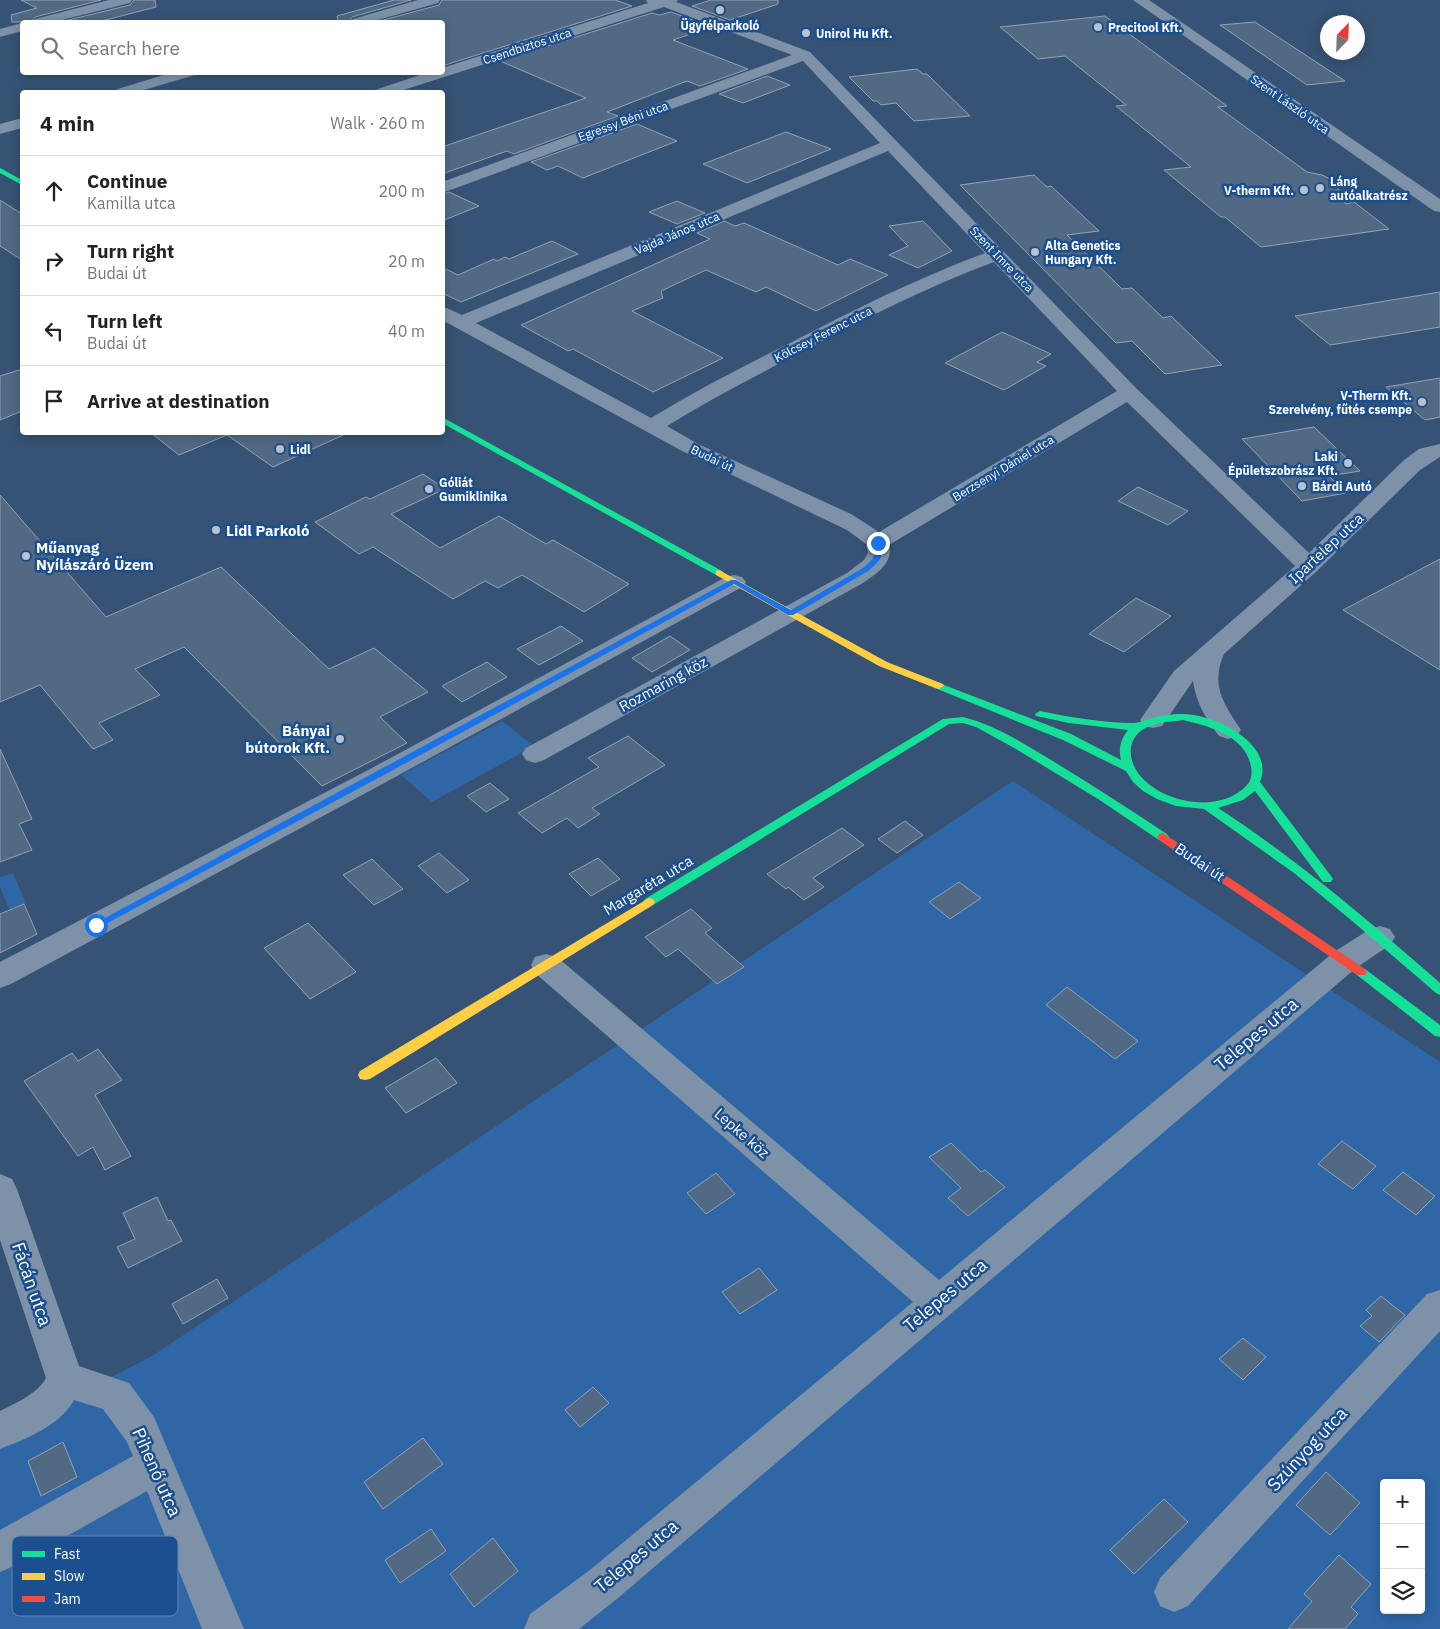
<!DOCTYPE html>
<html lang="en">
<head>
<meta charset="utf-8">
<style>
  :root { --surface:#fff; --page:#f6f6f6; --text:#222; --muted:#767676; --line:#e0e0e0 }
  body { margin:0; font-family:"IBM Plex Sans",sans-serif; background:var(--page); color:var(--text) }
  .controls { position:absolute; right:15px; bottom:15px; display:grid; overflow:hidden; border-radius:5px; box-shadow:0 2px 12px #0003 }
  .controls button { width:45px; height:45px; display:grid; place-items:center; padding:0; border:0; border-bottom:1px solid var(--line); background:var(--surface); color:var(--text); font:25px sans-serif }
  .compass { position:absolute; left:1320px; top:15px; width:45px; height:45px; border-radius:50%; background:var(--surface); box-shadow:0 2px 12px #0003; rotate:23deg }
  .stop { position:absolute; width:15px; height:15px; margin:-11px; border:4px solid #1a73e8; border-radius:50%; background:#fff }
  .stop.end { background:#1a73e8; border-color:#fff; box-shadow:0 1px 5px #0008 }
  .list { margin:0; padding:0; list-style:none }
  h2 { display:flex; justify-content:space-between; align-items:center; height:65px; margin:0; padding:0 20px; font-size:21px }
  h2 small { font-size:16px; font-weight:400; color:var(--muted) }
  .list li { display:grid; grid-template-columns:32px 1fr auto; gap:15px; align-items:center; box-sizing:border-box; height:70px; padding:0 20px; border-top:1px solid var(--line) }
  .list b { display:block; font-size:19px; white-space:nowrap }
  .list p { margin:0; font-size:16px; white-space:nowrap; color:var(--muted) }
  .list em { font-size:16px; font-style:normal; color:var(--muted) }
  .icon { flex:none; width:28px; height:28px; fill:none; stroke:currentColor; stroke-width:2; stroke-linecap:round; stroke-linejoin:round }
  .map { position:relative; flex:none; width:1440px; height:1629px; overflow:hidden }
  .search { position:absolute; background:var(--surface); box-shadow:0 2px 12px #0003; left:20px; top:20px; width:425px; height:55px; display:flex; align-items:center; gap:12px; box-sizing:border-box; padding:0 18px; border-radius:5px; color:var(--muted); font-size:19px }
  .panel { position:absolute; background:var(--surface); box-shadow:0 2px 12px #0003; left:20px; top:90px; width:425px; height:345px; border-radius:5px }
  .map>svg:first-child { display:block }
</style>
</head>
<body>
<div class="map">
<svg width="1440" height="1629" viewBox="0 0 1440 1629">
  <rect width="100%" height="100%" fill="#365274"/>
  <!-- green -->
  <path fill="#2f66a5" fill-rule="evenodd" d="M502,721L534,746L432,802L401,775Z
    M1013,781L1440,1062V1629H0V1434L152,1356ZM1384,1483H1421V1610H1384Z
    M13,873L26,903L9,909L0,887V877Z"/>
  <!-- building -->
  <path fill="#526984" stroke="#92a2b6" d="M21,0H101L35,17L31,22H12L11,15L37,8Z
    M134,0H155L156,7L98,22H60L130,5Z
    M394,0H411L352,17L349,22H338L337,16Z
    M442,0H615L632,6L442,66V22H376L439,5Z
    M711,0H778V4L730,20L692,6Z
    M671,12L711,27L673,40L748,69L700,86L687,81L607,112L618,116L514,154L507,151L442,174V147L586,98L500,61L652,13L659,15Z
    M1105,16L1227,106L1218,107L1307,172L1322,175L1333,180L1346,204L1354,202L1389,229L1261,247L1225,217H1221L1164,170L1191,167L1116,106L1126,105L1065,56L1038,59L1000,27Z
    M1255,22L1307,56L1345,81L1307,85L1220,25Z
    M917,69L923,74H927L970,116L914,121L896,103L881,105L877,101H873L849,77Z
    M767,76L790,85L743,103L719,94Z
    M637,124L677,141L583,178L558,166L547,170L531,162Z
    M786,132L831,149L747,183L703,164Z
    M1034,175L1047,187L1051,186L1099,231L1067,235L1122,289L1132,288L1163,318L1171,316L1222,365L1165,374L1132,341L1116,343L960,185Z
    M449,192L479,206L442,221V195Z
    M0,200L22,214V260L0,246Z
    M677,201L705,213L677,224L649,212Z
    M724,221L735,226L744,223L838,265L850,259L888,275L816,311L766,287L756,292L706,270L661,291L663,298L632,311L723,358L653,392L573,349L568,351L521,325L710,239L697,233Z
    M923,221L952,251L918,268L889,255L908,246L889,226Z
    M552,241L578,254L461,302L442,293V267L458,275L494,259L497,261L505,257L509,259Z
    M1440,292V327L1330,345L1295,316Z
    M1002,332L1051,354L1037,362L1046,366L1004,390L945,363Z
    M22,369V411L0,420V376Z
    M1440,378V417L1425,420L1386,387Z
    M1314,427L1360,471L1329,476L1346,493L1302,501L1242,439Z
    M150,432H350L273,467L227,435L179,455Z
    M423,474L445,489L391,514L440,548L499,516L546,544L553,540L629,584L584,612L522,575L498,588L485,581L453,599L373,547L359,554L315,522L366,497L370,499Z
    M1138,487L1188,511L1168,525L1118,501Z
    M0,495L106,617L221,567L329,669L374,648L428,692L380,717L407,743L322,786L184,647L135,669L160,695L99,723L113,740L93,749L40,685L0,702Z
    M1440,559V670L1343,610Z
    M1136,598L1171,616L1124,652L1089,634Z
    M561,626L583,641L539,665L517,649Z
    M670,636L690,650L652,672L632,658Z
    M487,662L507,677L462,702L442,686Z
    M628,736L665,765L592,808L600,814L578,828L567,818L542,833L518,813L599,767L588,758Z
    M0,749L32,819L19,824L32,850L0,862Z
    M490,783L509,799L486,812L467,796Z
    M905,821L923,835L897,853L878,839Z
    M842,828L864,845L813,878L824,887L804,900L788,887L786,889L767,874Z
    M439,853L469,880L447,893L418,866Z
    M598,858L620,879L591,896L569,874Z
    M372,859L403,889L374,905L343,875Z
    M959,882L981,898L950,919L929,902Z
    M24,904L37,934L0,953V914Z
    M691,909L712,928L705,933L744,967L717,984L678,949L666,957L645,937Z
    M308,923L356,972L310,999L264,948Z
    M1067,987L1138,1041L1115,1059L1046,1005Z
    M98,1049L122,1080L95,1095L131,1156L105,1170L93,1147L78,1156L24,1081L72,1053L78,1061Z
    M436,1058L457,1083L406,1113L385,1088Z
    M1342,1141L1376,1166L1353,1189L1318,1164Z
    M951,1143L981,1172L985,1170L1005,1187L968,1216L948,1198L961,1188L929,1157Z
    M1403,1172L1435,1196L1416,1215L1383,1190Z
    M716,1173L735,1194L706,1214L687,1193Z
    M157,1197L168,1221L171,1220L182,1241L128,1268L117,1247L135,1239L123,1213Z
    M759,1268L777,1290L740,1314L722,1292Z
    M217,1279L228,1298L183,1324L172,1304Z
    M1381,1296L1405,1315L1379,1342L1360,1326L1372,1316L1366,1310Z
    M1243,1338L1266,1357L1243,1380L1219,1359Z
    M593,1387L609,1403L580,1427L565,1410Z
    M423,1438L443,1464L383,1509L364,1482Z
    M63,1442L77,1477L41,1496L28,1461Z
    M1326,1472L1360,1503L1330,1535L1296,1505Z
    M1164,1499L1188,1522L1134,1574L1110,1550Z
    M431,1529L446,1551L400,1583L385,1560Z
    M493,1538L518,1571L474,1607L450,1574Z
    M1339,1555L1371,1584L1351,1607L1358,1614L1345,1629H1288L1312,1601L1304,1594Z"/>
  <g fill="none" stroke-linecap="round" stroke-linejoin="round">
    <!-- street -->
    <path fill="#7d92a8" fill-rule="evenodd" d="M109,0H132L130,3L54,22H33L35,19Z
      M418,0H440L438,3L371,22H351L353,19Z
      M646,0H678L676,2L810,52L1136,388L1309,553L1404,460L1419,449L1440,444V457L1420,470L1317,571L1224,654C1210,686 1224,704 1241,730L1237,736L1228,739L1219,736C1206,719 1196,703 1193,681L1162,726L1153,728L1144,726L1140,720L1174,671L1295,566L1127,402L889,545C894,563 876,574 863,583L544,760L535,763L526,760L522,754L526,748L847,573L864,560L868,553L866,544L847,530L684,452L442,320V306L462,315L880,143L803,61L442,193V182L792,55L664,7L397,92H375L378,89L429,72H442V68L648,3ZM888,151L985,253C918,278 855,309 792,342C744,366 697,390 651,418L476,323ZM994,262L1117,391L879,532L851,514L698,444L667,426C712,398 760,374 807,349C868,317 929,286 994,262Z
      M1133,0H1149L1440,199V212L1434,211Z
      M22,23V31L0,37V29Z
      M173,72H197L195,75L137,92H115L118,89Z
      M22,118V128L0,134V124Z
      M734,575L742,577L746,582L742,587L388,781L11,984L0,988V962L370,769L726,577Z
      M1380,926L1390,929L1395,937L1390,945L1356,968L618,1598L579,1629H524L530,1614L590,1570L913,1302L535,973L531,965L535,957L546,954L557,957L939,1280L1334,952L1370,929Z
      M0,1174L12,1179L17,1189L79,1366L129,1383L154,1417L244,1629H202L147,1491L14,1566L0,1572V1530L133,1456L127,1442L103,1409L74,1400C61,1425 26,1439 0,1449V1411C16,1403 37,1394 46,1378L0,1240Z
      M1440,1290V1331L1188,1606L1174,1612L1160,1606L1154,1592L1160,1578L1427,1294Z"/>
    <!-- fast -->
    <path fill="#16e098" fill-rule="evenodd" d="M0,168L22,180V185L0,173Z
      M442,417L722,571L724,573L722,575H716L442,423Z
      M939,683L1071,734L1121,760C1118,748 1121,739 1128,730L1069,723L1036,716L1035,714L1040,711C1070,717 1103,723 1134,723C1139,723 1144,720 1149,719C1159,716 1172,714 1183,714C1213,714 1276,743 1260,782L1331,876L1333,879L1331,882H1323L1255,791L1243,800L1218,808C1298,860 1369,921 1440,983V995L1436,993L1351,920L1294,873L1204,809L1176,806L1157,799L1143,791L1133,782L1126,771L1063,740L935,688L934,686L935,684ZM1183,720C1209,726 1246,736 1251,767C1252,773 1252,780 1247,785C1220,815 1160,803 1138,773C1125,754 1129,732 1153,725C1162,721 1173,722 1183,720Z
      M963,717C995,725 1023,743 1051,760C1091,784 1129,809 1167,834L1169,837L1167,840H1159L1098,799L1016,749L976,727L963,723L949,724L653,905H645L643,902L645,899L943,719Z
      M1361,967L1365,969L1440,1025V1037L1435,1036L1357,975L1355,972L1357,969Z"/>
    <!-- slow -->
    <path fill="#ffcf43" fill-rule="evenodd" d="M719,570L887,662L943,684L944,686L939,689L935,688L879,666L716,575V571Z
      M649,898L653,899L655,902L653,905L370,1079L365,1080L360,1079L358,1075L360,1071Z"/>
    <!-- jam -->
    <path fill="#f24e42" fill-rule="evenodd" d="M1163,833L1365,969L1367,972L1365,975H1357L1159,840L1157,837L1159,834Z"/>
  </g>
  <!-- route -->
  <path fill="#1a73e8" d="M878,541L881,543C884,557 879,562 868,571L793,615H788L734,584L382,776L100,927H93L92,925L731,580H736L791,610L863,568C873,560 877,556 874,543Z"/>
  <!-- markers -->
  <g fill="#b9c2ce" stroke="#1b4f8f" stroke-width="2">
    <circle cx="720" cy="10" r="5"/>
    <circle cx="1098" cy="27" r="5"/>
    <circle cx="806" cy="33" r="5"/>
    <circle cx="1320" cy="188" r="5"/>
    <circle cx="1304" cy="190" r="5"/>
    <circle cx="1035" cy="252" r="5"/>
    <circle cx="1422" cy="402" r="5"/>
    <circle cx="280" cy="449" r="5"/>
    <circle cx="1348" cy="463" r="5"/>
    <circle cx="1302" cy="486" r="5"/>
    <circle cx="429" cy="489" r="5"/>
    <circle cx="216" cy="530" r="5"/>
    <circle cx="26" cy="556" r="5"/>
    <circle cx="340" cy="739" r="5"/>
  </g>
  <g text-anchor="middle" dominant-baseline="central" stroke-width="5" stroke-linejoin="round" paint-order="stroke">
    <!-- far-poi labels -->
    <g font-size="12" font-weight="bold" fill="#fff" stroke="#1b4f8f" text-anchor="start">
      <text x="720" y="25" text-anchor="middle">Ügyfélparkoló</text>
      <text x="1108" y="27">Precitool Kft.</text>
      <text x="816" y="33">Unirol Hu Kft.</text>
      <text x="1330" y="181">Láng<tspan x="1330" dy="14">autóalkatrész</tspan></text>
      <text x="1294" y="190" text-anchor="end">V-therm Kft.</text>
      <text x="1045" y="245">Alta Genetics<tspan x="1045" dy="14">Hungary Kft.</tspan></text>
      <text x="1412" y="395" text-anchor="end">V-Therm Kft.<tspan x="1412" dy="14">Szerelvény, fűtés csempe</tspan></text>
      <text x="290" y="449">Lidl</text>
      <text x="1338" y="456" text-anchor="end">Laki<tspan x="1338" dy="14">Épületszobrász Kft.</tspan></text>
      <text x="439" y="482">Góliát<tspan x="439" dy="14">Gumiklinika</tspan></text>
      <text x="1312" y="486">Bárdi Autó</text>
    </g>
    <!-- far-street labels -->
    <g font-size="12" fill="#fff" stroke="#1b4f8f">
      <text transform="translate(527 46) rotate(-18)">Csendbiztos utca</text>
      <text transform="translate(1290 104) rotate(35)">Szent László utca</text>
      <text transform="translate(623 121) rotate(-20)">Egressy Béni utca</text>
      <text transform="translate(677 233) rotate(-23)">Vajda János utca</text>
      <text transform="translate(1002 259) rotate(46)">Szent Imre utca</text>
      <text transform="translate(823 334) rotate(-27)">Kölcsey Ferenc utca</text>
      <text transform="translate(712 458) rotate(26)">Budai út</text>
      <text transform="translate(1003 468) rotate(-31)">Berzsenyi Dániel utca</text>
    </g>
    <!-- poi labels -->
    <g font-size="15" font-weight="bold" fill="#fff" stroke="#1b4f8f" text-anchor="start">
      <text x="226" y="530">Lidl Parkoló</text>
      <text x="36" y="547">Műanyag<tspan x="36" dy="17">Nyílászáró Üzem</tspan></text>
      <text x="330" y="730" text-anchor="end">Bányai<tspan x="330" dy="17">bútorok Kft.</tspan></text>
    </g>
    <!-- street labels -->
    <g font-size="15" fill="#fff" stroke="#1b4f8f">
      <text transform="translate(1326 548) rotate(-43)">Ipartelep utca</text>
      <text transform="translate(663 684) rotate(-29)">Rozmaring köz</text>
      <text transform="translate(1200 862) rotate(34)">Budai út</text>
      <text transform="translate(648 885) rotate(-31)">Margaréta utca</text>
      <text transform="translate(742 1133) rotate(41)">Lepke köz</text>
    </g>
    <!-- near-street labels -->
    <g font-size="18" fill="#fff" stroke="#1b4f8f">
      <text transform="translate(1256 1034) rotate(-40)">Telepes utca</text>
      <text transform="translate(32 1284) rotate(71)">Fácán utca</text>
      <text transform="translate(945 1295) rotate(-40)">Telepes utca</text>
      <text transform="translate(1307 1449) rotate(-47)">Szúnyog utca</text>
      <text transform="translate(157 1472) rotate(66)">Pihenő utca</text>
      <text transform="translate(636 1556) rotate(-40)">Telepes utca</text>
    </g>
  </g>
  <!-- legend -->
  <rect x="12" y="1536" width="166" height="80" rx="8" fill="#1b4f8f" stroke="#5f84b1" stroke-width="1"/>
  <rect x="22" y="1551" width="23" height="6" fill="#16e098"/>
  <rect x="22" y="1573" width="23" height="7" fill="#ffcf43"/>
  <rect x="22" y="1596" width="23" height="6" fill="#f24e42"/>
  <g font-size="14" fill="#fff">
    <text x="54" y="1559">Fast</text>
    <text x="54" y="1581">Slow</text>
    <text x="54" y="1604">Jam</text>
  </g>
</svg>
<div class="controls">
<button>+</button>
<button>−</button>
<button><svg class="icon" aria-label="layers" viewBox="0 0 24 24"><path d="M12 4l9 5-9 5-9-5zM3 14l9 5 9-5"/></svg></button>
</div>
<svg class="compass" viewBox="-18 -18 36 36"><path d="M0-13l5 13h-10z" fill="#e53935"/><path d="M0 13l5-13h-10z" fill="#767676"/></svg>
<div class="stop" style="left:96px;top:925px"></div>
<div class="stop end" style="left:878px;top:543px"></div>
<div class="search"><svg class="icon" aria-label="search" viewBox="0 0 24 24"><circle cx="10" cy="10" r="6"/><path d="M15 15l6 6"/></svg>Search here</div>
<section class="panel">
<h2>4 min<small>Walk · 260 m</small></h2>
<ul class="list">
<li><svg class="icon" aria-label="ahead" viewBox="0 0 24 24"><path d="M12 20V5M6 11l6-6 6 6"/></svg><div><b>Continue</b><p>Kamilla utca</p></div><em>200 m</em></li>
<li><svg class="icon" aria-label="right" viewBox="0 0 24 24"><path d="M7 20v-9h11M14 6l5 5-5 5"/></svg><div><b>Turn right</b><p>Budai út</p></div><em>20 m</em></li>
<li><svg class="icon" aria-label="left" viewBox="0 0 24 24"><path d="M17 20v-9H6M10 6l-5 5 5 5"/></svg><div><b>Turn left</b><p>Budai út</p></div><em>40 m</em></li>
<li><svg class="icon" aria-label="arrive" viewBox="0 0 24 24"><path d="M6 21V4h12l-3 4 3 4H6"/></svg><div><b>Arrive at destination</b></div></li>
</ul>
</section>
</div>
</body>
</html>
